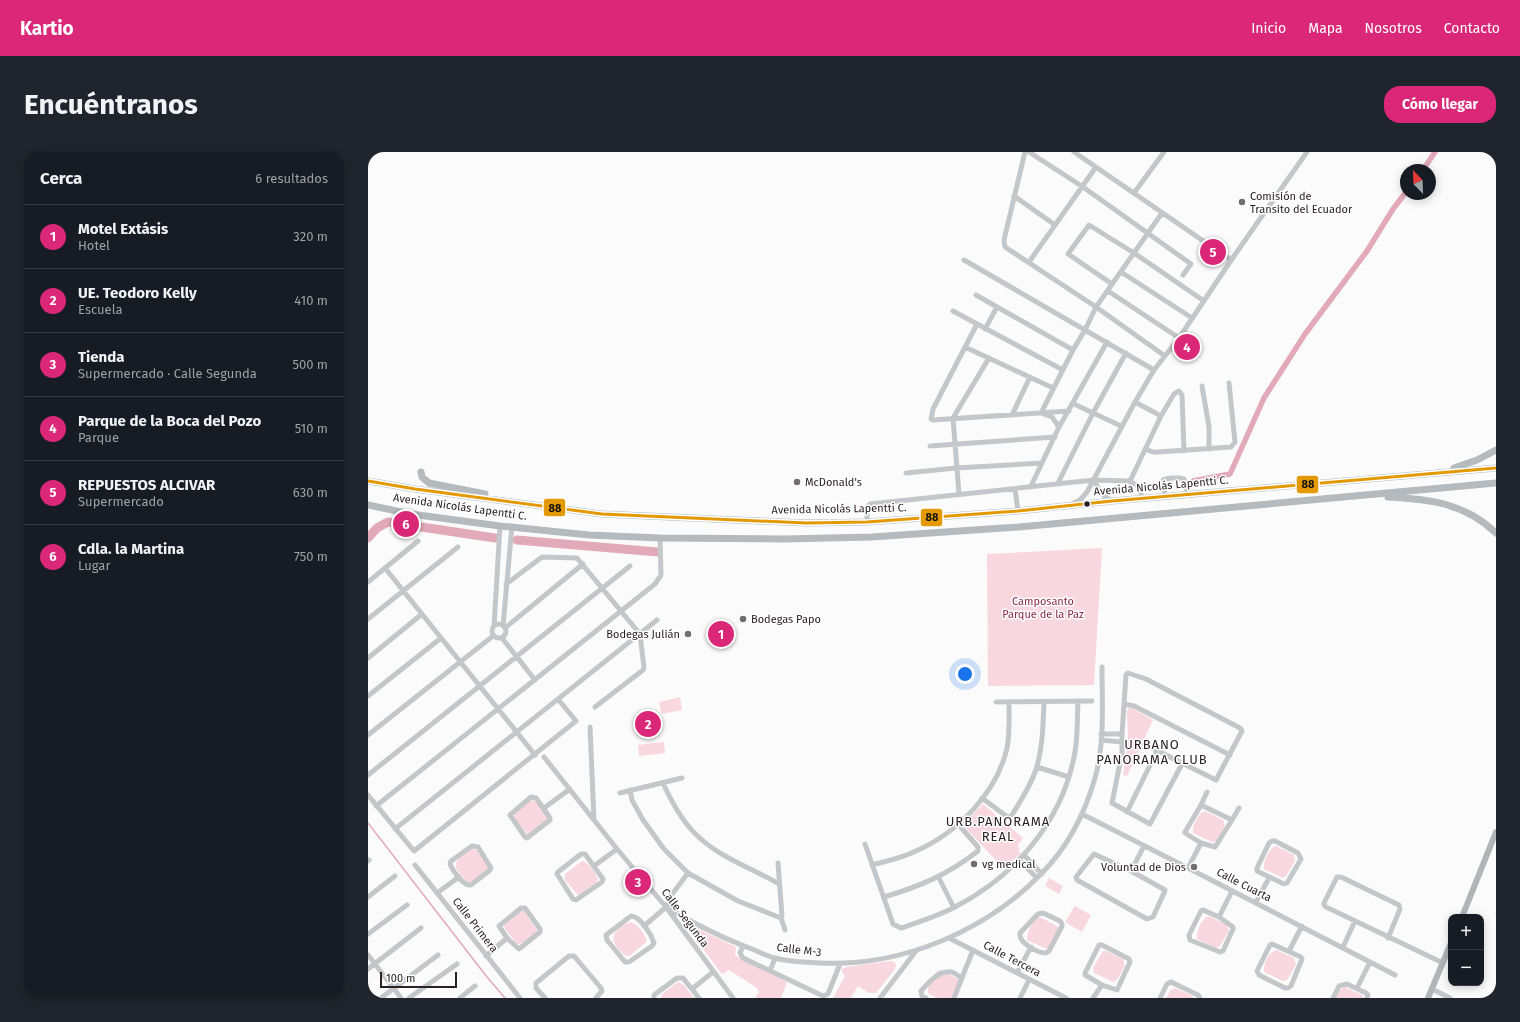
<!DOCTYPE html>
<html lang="es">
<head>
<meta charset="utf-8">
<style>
  :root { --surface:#171b24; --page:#20242c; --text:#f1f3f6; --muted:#9ea1a6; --line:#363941; --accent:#db2777 }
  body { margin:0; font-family:"Fira Sans",sans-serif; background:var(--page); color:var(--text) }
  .controls { position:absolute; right:12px; bottom:12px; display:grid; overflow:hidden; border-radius:8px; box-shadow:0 2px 10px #0003 }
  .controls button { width:36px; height:36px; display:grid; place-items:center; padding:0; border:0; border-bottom:1px solid var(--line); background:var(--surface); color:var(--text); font:20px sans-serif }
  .compass { position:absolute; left:1032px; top:12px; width:36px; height:36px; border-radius:50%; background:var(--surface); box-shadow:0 2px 10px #0003; rotate:337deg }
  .scale { position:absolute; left:12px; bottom:10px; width:77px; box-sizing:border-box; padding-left:4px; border:2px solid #2c2023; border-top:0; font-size:11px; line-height:14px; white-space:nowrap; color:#2c2023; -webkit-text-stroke:3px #fff; paint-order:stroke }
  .you { position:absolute; left:597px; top:522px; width:14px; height:14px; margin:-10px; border:3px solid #fff; border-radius:50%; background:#1a73e8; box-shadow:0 0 0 6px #1a73e833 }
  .badge { display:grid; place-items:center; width:26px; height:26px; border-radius:50%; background:var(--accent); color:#fff; font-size:13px; font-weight:700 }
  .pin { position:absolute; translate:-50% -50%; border:2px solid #fff; box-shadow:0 1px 4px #0006 }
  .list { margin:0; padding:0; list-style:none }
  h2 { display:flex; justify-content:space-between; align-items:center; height:52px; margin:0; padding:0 16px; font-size:17px }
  h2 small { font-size:13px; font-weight:400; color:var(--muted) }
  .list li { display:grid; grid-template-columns:26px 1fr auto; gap:12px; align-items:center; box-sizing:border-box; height:64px; padding:0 16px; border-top:1px solid var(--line) }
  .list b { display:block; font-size:15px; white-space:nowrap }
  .list p { margin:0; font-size:13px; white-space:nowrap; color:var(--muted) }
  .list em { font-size:13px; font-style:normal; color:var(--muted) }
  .map { position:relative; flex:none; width:1128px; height:846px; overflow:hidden; border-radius:16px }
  header { display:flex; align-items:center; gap:24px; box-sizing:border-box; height:56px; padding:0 20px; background:var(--accent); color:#fff }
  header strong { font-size:19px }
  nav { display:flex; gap:22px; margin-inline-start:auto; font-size:14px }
  .intro { display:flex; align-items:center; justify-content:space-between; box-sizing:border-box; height:96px; padding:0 24px }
  h1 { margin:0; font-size:28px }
  .button { padding:10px 18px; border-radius:16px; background:var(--accent); color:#fff; font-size:14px; font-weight:700 }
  main { display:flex; gap:24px; padding:0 24px }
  aside { flex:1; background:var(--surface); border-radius:16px; box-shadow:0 2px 10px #0003 }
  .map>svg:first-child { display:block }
</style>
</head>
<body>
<header>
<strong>Kartio</strong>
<nav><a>Inicio</a><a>Mapa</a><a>Nosotros</a><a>Contacto</a></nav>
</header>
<div class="intro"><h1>Encuéntranos</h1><a class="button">Cómo llegar</a></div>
<main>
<aside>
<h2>Cerca<small>6 resultados</small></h2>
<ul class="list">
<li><span class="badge">1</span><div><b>Motel Extásis</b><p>Hotel</p></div><em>320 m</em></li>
<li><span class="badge">2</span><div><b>UE. Teodoro Kelly</b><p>Escuela</p></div><em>410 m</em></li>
<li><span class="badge">3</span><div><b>Tienda</b><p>Supermercado · Calle Segunda</p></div><em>500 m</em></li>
<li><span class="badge">4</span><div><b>Parque de la Boca del Pozo</b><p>Parque</p></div><em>510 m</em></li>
<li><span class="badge">5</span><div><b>REPUESTOS ALCIVAR</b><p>Supermercado</p></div><em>630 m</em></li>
<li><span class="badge">6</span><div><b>Cdla. la Martina</b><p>Lugar</p></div><em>750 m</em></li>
</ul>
</aside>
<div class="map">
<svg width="1128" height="846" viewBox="0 0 1128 846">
  <rect width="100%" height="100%" fill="#fbfbfb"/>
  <!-- green -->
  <path fill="#f8d7df" d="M734,396L726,533L620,534L619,402Z
    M312,545L314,558L294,562L291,550Z
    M764,556L785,568L759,624L755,623L760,587L759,559L760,557Z
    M296,590L297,601L271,604L270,593Z
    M163,648L169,650L179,665L180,667L162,682H159L147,667L146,661Z
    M615,652L655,686L649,694L652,696L650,698L653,701L636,717L595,673Z
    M837,659L855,668L857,674L848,689L844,690L825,681C824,674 830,661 837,659Z
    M908,694L926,703L927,709L918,724L915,726L896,717C895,709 901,697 908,694Z
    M105,697L110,699L121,716L105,731L99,730C91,720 81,714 94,704C97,702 100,699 105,697Z
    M214,709C221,711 228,721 230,728L228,731L212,743H210L197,728V722Z
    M681,726L695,734L691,742L677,734Z
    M707,754L723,763L714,780L697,770Z
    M153,758L156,759L169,778C166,784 156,792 149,792L137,777L136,773Z
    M841,764L859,773L861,779L852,794L848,796L829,787C828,779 834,766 841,764Z
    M672,765L689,774L690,776L682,795L679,797L659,788C659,780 664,768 672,765Z
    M262,770C270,772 277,782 279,789L263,803L258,804C240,791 242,778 262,770Z
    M322,773L368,795L367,803L419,830L413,846H387L391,840L389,836L361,818L355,822L353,821L321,778L320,774Z
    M908,798L926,806L928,813L919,828L915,829L896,820C895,813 901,800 908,798Z
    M735,799H738L755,807L757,814L748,829L745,830L726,821L725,816Z
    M523,809L526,810L528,813L527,817L508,841H501L490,834L483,846H465L477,824L474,820V817L478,815Z
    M572,818L590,827L591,829L584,846H569L560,841C559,833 565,820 572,818Z
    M310,830L316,833L326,846H293L295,841Z
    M977,835L994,843L995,846H967L971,838Z
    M807,836L825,844V846H798L802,839Z"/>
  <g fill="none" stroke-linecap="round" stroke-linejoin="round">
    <!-- stream -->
    <path stroke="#e2aab8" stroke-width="1.5" d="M0,671L119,825L137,846"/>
    <!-- canal -->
    <path stroke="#e2aab8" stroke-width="5.5" d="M1055,18L1067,0
      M825,329L862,322L896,246L937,182L999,99L1025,57L1038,40"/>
    <!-- river -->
    <path stroke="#e2aab8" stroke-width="9" d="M0,386L9,376L20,370L127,386
      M149,388L290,400"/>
    <!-- minor -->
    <path stroke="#c4c7ca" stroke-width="5" d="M657,0L636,88L637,95L728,155L797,204
      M661,0L715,35L823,112L815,123
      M706,0L863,108
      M766,41L796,0
      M646,44L687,73
      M596,108L786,218
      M661,110L728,15
      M753,120L824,166
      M744,132L700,102L721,73L766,101L836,149
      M740,139L811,186
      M608,143L705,198
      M585,159L695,218
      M609,172L565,257L563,267L565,268L701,259
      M617,177L629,155
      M597,195L685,236
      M834,234L841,275V297
      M767,250L793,264
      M706,252L753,274
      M644,263L662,225
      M691,275L684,265L673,261L705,198L717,178L728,155L794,61
      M562,294L687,285
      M777,297L785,300H790L863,295L867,290L861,231
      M538,321L588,316L674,311
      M726,328C730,337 734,344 744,349
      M760,329L771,334L774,346
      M690,331L725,261L758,201
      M663,334L691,275L739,190
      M647,337L650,359
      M591,342L585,266L621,206
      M797,344L795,328C799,326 811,325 816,327L820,342
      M704,352L712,348L719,340L767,250L786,218L811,186L866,104L939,0
      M499,370V355L502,352L726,328L760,329L763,327L793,264L806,242L811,239L814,243L816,299
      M17,416L167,603
      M0,430L50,389
      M138,432L174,405L209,406L272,482L276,516L275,518L227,555
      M0,467L90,395
      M124 479a7 7 0 1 1 14 0a7 7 0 1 1-14 0Z
      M126,474L132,374
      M135,474L144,374
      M137,476L215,412
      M134,486L167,528
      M0,506L54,462
      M0,544L73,486
      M628,550L724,549
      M756,552L766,554L862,603
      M222,575L226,668
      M733,582H754
      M0,583L125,484
      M733,588L754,590
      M776,592L848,628L874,579L872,576L778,527L760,521L758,523L754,582V601L744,651L782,672L814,612
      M176,605L249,697L298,755L365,846
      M669,615L701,625
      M0,623L262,414
      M295,631C304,651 316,673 333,687C355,707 386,717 411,732
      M262,638L264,648L275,668L296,697L320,721L370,749L413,766
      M252,641L314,626
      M0,643L46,699L208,569L190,547
      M163,645L168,646L182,666V668L159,686L157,685L142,663Z
      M614,646L638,664L641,665L644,663C653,648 664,632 669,614C675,593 675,571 676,550
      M833,653L864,668L847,695L833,691L817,681V680Z
      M833,653L839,640
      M8,654L287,432L293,423L292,386
      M176,656L202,637
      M759,660L789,599
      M714,662L820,716L1027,823
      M864,668L871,656
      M27,677L289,468
      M904,689H907L930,701L933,707L919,731L916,732L889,719V716L901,691Z
      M497,692L525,772L533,776C551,770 570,764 587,755C647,724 695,669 707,600C710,583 709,566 710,549
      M104,694L110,695L123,716L122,718L103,733C95,734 85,719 82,712L83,709Z
      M213,702H217L235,727L234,730L208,748L205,747L189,722L190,720Z
      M726,702L763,719L797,738L796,741L785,765L779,767L709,728L708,725Z
      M656,703L674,722
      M651,708L669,726
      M0,709L1,708
      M410,711L414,764L413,766L417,778
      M47,713L152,846
      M504,713C519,709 534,706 548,699C589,681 629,641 639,596C642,581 641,565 641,550
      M226,714L249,697
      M820,716L833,691
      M763,719L776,694
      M571,726L586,756
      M69,741L91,725
      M0,745L27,724
      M516,745C553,734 579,723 610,699V695L590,672
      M888,750L901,726
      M298,755C325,771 354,786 384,797C391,800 399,804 407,806C421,810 437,810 452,811C532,815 617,780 673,722C699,696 717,661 727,626C737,591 734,551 734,515
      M153,756H157L172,777V780L151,797L139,786L131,774Z
      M835,758L851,765L865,775V777L855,799L852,800L822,788L821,783L833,759Z
      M675,761L692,769L694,772V774L681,799L678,801C670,801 650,791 652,781L670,762Z
      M263,764C273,765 283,782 286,791L284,794L261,810H257L239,788L238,783Z
      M851,765L864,739
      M276,774L298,755L305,741L320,721
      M0,782L39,753
      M581,786L698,846
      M1020,786L1032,757L1031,753L973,725H969L956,751V753L958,755L1075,811
      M904,792L933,805L934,807L923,834L920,836H917L891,823L889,819L902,793Z
      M731,793H734L761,807L762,810L749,838L734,833L717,823V821Z
      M375,794L372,801L375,806L455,844L460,842L472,812
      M975,795L987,769
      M921,799L934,774
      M0,803L33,846
      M118,804L139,786
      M0,817L53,776
      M402,819L407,806
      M649,821L663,795
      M989,836L1002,810
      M324,837L345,820
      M1064,837L1082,846
      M13,846L70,803
      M41,846L89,812
      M92,846L107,834
      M177,846L168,836V831L201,804H206L233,836L234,839L228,846
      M286,846V843L309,826H315L331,846
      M512,846L548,799
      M558,846L554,844L553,839C560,831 571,818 583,820C586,820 590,824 594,826
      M586,846L605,798
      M652,846L661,828
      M725,846L734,833
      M792,846L799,832L803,830L830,843L832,846
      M965,846L971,834L979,832L998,841L1000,843L999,846"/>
    <!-- major -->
    <path stroke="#b0b5b9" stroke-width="6" d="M1094,765L1128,680
      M1060,846L1083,791"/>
    <!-- highway -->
    <path stroke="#b5babe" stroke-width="7" d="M1086,316L1109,308L1128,298
      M53,320L54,325L61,331L117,342
      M0,329L47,337L234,362L438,371L499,370L650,359L744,349L1128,316
      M1020,345C1061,347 1097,351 1128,381
      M0,353L43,362L132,374L221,383L292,386L416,387L504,385L651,375L1128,331"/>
    <defs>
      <path id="bus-1" d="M0,329L47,337L234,362L438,371L499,370L650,359L744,349L1128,316"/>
    </defs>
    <!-- bus-1 casing -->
    <use href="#bus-1" stroke="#fff" stroke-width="6"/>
    <!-- bus-1 -->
    <use href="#bus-1" stroke="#e39904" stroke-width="3"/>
  </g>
  <!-- markers -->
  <g fill="#746d6f" stroke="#fff" stroke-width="1.5">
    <circle cx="874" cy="50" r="4"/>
    <circle cx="429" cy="330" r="4"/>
    <circle cx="375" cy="467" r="4"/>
    <circle cx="320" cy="482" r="4"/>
    <circle cx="606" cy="712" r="4"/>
    <circle cx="826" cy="715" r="4"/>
  </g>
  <circle fill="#2c2023" stroke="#fff" stroke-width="1.5" cx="719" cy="352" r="3.5"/>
  <g text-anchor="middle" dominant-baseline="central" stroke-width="3" stroke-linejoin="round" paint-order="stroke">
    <!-- poi labels -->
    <g font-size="11" fill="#2c2023" stroke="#fff" text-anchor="start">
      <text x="882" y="44">Comisión de<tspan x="882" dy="13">Transito del Ecuador</tspan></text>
      <text x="437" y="330">McDonald's</text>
      <text x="383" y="467">Bodegas Papo</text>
      <text x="312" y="482" text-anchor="end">Bodegas Julián</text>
      <text x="614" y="712">vg medical</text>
      <text x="818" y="715" text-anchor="end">Voluntad de Dios</text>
    </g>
    <!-- street labels -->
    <g font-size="11" fill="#2c2023" stroke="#fff">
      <text transform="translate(793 334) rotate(-5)">Avenida Nicolás Lapentti C.</text>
      <text transform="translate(92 355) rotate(8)">Avenida Nicolás Lapentti C.</text>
      <text transform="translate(471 357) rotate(-1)">Avenida Nicolás Lapentti C.</text>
      <text transform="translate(876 733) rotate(27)">Calle Cuarta</text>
      <text transform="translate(317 766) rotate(53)">Calle Segunda</text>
      <text transform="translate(107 773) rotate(52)">Calle Primera</text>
      <text transform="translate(431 798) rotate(7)">Calle M-3</text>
      <text transform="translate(644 807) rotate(28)">Calle Tercera</text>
    </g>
    <!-- park labels -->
    <g font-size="11" fill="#892a4b" stroke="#fff">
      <text x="675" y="449">Camposanto<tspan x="675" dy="13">Parque de la Paz</tspan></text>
    </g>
    <!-- quarter labels -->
    <g font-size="13" letter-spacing="1" fill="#2c2023" stroke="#fff">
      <text x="784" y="592">URBANO<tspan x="784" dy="15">PANORAMA CLUB</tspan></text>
      <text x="630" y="669">URB.PANORAMA<tspan x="630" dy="15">REAL</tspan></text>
    </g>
  </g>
  <g stroke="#fff" stroke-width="1.5">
    <rect x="928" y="323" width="23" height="19" rx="4" fill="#e39904"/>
    <rect x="175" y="346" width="23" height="19" rx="4" fill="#e39904"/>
    <rect x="552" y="356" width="23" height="19" rx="4" fill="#e39904"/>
  </g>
  <g font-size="11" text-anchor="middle" font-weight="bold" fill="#111">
    <text x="940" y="336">88</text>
    <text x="187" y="360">88</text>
    <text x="564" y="369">88</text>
  </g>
</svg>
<div class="controls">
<button>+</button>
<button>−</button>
</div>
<svg class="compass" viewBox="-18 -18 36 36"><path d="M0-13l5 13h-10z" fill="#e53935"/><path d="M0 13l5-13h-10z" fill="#9ea1a6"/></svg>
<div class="scale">100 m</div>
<div class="you"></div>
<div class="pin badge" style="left:353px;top:482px">1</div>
<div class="pin badge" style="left:280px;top:572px">2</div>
<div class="pin badge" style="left:270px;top:730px">3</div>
<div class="pin badge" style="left:819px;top:195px">4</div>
<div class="pin badge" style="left:845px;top:100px">5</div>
<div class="pin badge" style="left:38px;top:372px">6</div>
</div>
</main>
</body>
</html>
